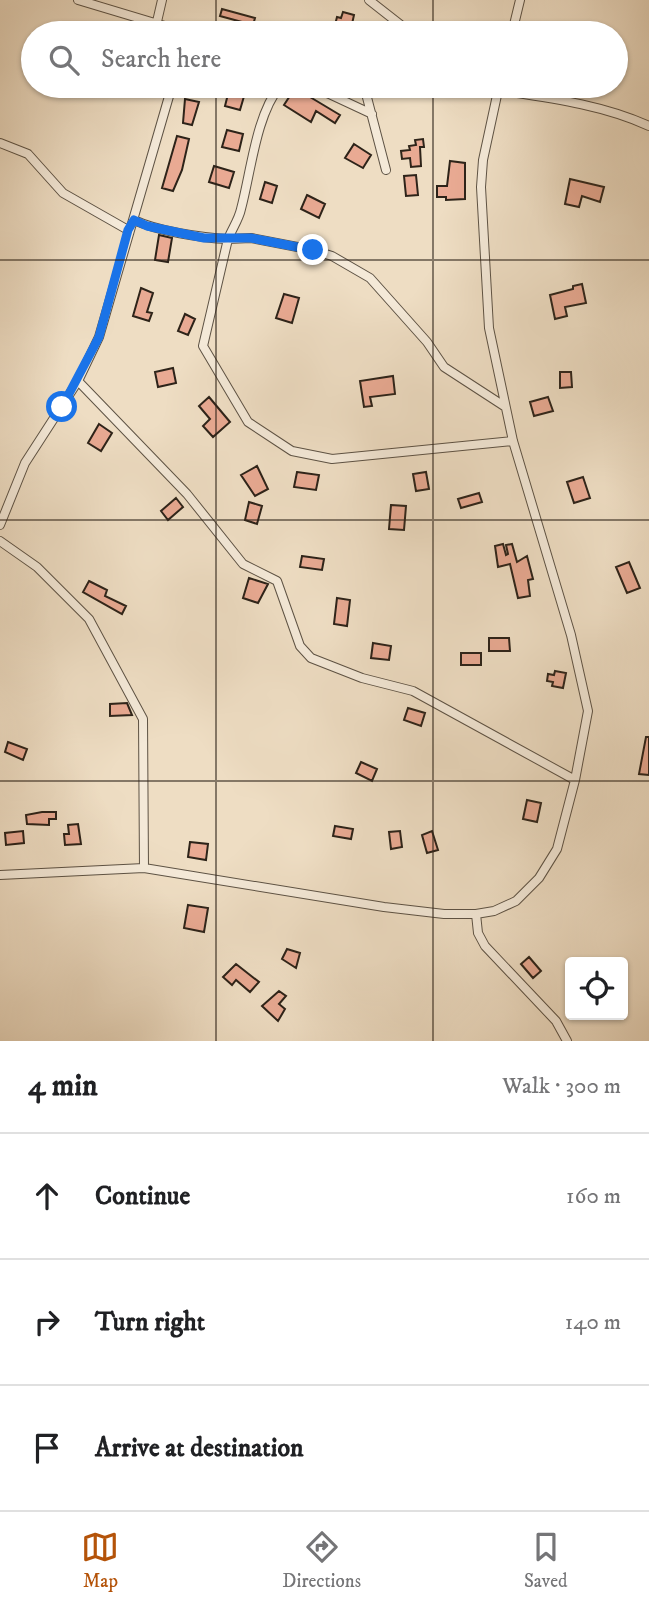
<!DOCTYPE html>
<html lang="en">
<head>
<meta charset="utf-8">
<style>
  :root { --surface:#fff; --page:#f6f6f6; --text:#202124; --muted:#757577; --line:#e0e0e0; --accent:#b45309 }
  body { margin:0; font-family:"IM FELL DW Pica",serif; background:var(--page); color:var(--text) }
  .controls { position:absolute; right:21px; bottom:21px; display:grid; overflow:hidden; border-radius:7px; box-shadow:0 2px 5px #0004 }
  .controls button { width:63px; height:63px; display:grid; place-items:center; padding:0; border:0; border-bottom:2px solid var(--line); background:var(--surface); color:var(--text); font:35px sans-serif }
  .stop { position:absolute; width:21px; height:21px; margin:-16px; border:5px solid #1a73e8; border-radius:50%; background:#fff }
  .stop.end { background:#1a73e8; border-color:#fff; box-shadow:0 2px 7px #0008 }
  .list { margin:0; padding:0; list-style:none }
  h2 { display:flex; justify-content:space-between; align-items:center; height:91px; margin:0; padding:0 28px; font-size:30px }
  h2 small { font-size:23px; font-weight:400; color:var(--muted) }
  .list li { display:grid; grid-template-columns:46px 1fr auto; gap:21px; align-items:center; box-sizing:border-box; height:126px; padding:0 28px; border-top:2px solid var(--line) }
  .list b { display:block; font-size:26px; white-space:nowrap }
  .list em { font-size:23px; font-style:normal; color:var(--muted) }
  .icon { flex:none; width:38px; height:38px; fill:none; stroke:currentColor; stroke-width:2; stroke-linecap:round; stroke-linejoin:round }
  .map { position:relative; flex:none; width:649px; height:1041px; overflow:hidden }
  .search { position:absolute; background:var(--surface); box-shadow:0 2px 5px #0004; left:21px; right:21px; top:21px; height:77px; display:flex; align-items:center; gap:18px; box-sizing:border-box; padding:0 24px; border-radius:38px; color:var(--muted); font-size:26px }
  .sheet { height:469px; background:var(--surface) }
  nav { display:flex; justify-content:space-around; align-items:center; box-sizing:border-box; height:98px; border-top:2px solid var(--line); background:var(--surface); font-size:19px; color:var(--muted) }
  nav a { display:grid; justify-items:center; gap:4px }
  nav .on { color:var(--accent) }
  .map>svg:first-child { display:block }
</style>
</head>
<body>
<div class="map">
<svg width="649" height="1041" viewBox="0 0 649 1041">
  <rect width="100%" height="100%" fill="#eeddc3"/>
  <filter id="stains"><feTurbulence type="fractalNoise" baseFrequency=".00286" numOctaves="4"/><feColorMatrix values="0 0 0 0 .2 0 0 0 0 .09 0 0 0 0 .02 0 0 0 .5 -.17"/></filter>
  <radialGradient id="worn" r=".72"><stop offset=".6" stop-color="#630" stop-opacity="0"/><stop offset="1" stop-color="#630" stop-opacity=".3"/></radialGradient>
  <!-- building -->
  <path fill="#e9aa93" stroke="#2d2319" stroke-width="2" d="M222,9L255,18L253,25L220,16Z
    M343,12L354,15L350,33H338L339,30L334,29L337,17L341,18Z
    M230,86H247L240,110L225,106Z
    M295,88L340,115L335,123L316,111L311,122L284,105Z
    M185,99L199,102L192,125L183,123Z
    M227,130L243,134L239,151L222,147Z
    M177,136L189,139L182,170L173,191L162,188Z
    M423,139L424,147H420L421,166L411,167L410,158L402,159L401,151L410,150L409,146L416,145L415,140Z
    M354,144L371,155L363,168L345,158Z
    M450,161L465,163V199L446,200V197H437V186H447Z
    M214,166L234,172L229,188L209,182Z
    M416,175L418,195L406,196L404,176Z
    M570,179L604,187L600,202L582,196L579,207L565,204Z
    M265,182L277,186L272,203L260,199Z
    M307,195L325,204L319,218L301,209Z
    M159,235L172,238L168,262L155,260Z
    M582,284L586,303L565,307L567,316L555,319L550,295L573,289V286Z
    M141,288L153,293L147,312L152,313L149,321L133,316Z
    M284,294L299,298L292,323L276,318Z
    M185,314L195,319L188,335L178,331Z
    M173,368L176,383L158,387L155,372Z
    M560,372H571L572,387L560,388Z
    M393,376L395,394L370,397L372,406L364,407L360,381Z
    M209,397L230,422L213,437L203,426L210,419L199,406Z
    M548,397L553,411L534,416L530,402Z
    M99,424L112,433L101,451L88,443Z
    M257,466L268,489L255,496L241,475Z
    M297,472L319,475L316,490L294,487Z
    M426,472L429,489L416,491L413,474Z
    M583,477L590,498L574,503L567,482Z
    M479,493L482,502L461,508L458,499Z
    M176,498L183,507L168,520L161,511Z
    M249,502L262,506L257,524L245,520Z
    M391,505L406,506L404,530L389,529Z
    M503,544L506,555L508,554L506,545L512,544L517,562L527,556L533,579L528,580L530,596L518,598L510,564L498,567L495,546Z
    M302,556L324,559L322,570L300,567Z
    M629,562L640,588L627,593L616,567Z
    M249,578L268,584L258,603L243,598Z
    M89,581L107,590L105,596L126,606L122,614L83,592Z
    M337,598L350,600L347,626L334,624Z
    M489,638H509L510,651H489Z
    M373,643L391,646L389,660L371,658Z
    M461,653H481V665H461Z
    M555,671L566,673L563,688L552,686L553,682L547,681L548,674L554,675Z
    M127,703L132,715L110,716V704Z
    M408,708L425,713L421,726L404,720Z
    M646,737H649V775L639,774Z
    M8,742L27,749L23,760L5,752Z
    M361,762L377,769L372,781L356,773Z
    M527,800L541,803L537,822L523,819Z
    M42,812H56V819H49V825L27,824L26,815Z
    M78,824L81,844L65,845L64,834H69L68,825Z
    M335,826L353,829L351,839L333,836Z
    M23,831L24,843L6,845L5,833Z
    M400,831L402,847L391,849L389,832Z
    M432,831L438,850L427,853L422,835Z
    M190,842L208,844L206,860L188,857Z
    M188,905L208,908L204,932L184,928Z
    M287,949L300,953L296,968L282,959Z
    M529,957L541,971L533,978L521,964Z
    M236,964L259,982L250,992L236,980L232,985L223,977Z
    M279,991L286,996L279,1004L285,1009L278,1021L262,1006Z"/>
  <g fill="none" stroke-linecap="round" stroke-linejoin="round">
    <defs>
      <path id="minor" d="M78,0L188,33
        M369,0L411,33
        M156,26L162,0
        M512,33L520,0
        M280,86C256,115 251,172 241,209C239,219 232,229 228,239L251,238L313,250L332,256L370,278L427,342L444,367L504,406
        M312,86L372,114
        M364,86L386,170
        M472,86C530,96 595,101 649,126
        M0,143L28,154L63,193L128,230
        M134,220C157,231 202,238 228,239L203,346L248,422L292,451L332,459L513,441
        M78,381L187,494L243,564L277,581L300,646L311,658L362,678L413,691L575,780
        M0,525L25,463L78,381L99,337L172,86
        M0,541L37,567L89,619L143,719L144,868
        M0,875L144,868L384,907L444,914H476L494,911L516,901L539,878L557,849L575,780L588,711L571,635L513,441L489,328L481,187L483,160L499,86
        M476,914L478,933L485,946L556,1021L567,1041"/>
    </defs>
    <!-- minor casing -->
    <use href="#minor" stroke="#5d5244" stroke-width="10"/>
    <!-- minor -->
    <use href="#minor" stroke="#f4e9d8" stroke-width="8"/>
  </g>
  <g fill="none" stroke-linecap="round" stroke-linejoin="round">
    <!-- route -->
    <path stroke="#1a73e8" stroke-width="9" d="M62,407L99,337L128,230L134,220L147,226L204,238H251L313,250"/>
  </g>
  <!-- grid -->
  <path fill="none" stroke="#2d2319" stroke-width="2" stroke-opacity="0.55" d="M216,0V33M433,0V33M216,86V1041M433,86V1041M0,260H649M0,520H649M0,781H649"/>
  <rect width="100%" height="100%" filter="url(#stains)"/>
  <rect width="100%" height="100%" fill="url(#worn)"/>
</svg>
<div class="controls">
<button><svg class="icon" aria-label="locate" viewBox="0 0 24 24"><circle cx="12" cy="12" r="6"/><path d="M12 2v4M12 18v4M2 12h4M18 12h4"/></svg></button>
</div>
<div class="stop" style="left:62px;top:407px"></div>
<div class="stop end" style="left:313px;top:250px"></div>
<div class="search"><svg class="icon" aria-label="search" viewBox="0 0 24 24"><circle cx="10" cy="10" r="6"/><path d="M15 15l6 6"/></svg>Search here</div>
</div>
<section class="sheet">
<h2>4 min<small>Walk · 300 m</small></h2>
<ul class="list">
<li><svg class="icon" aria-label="ahead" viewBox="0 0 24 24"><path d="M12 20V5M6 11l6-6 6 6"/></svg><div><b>Continue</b></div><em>160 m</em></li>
<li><svg class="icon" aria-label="right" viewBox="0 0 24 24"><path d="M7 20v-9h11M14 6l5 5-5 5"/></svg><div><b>Turn right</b></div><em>140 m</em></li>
<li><svg class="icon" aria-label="arrive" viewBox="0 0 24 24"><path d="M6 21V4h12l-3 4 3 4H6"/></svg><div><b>Arrive at destination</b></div></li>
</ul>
</section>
<nav>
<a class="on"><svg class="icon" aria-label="map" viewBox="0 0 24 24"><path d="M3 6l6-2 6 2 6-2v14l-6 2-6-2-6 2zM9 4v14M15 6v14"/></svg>Map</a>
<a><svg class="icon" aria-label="directions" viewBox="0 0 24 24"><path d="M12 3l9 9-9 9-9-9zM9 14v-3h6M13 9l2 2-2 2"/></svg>Directions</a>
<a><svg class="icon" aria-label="saved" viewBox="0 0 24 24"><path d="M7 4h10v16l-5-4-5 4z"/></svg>Saved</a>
</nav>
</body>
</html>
